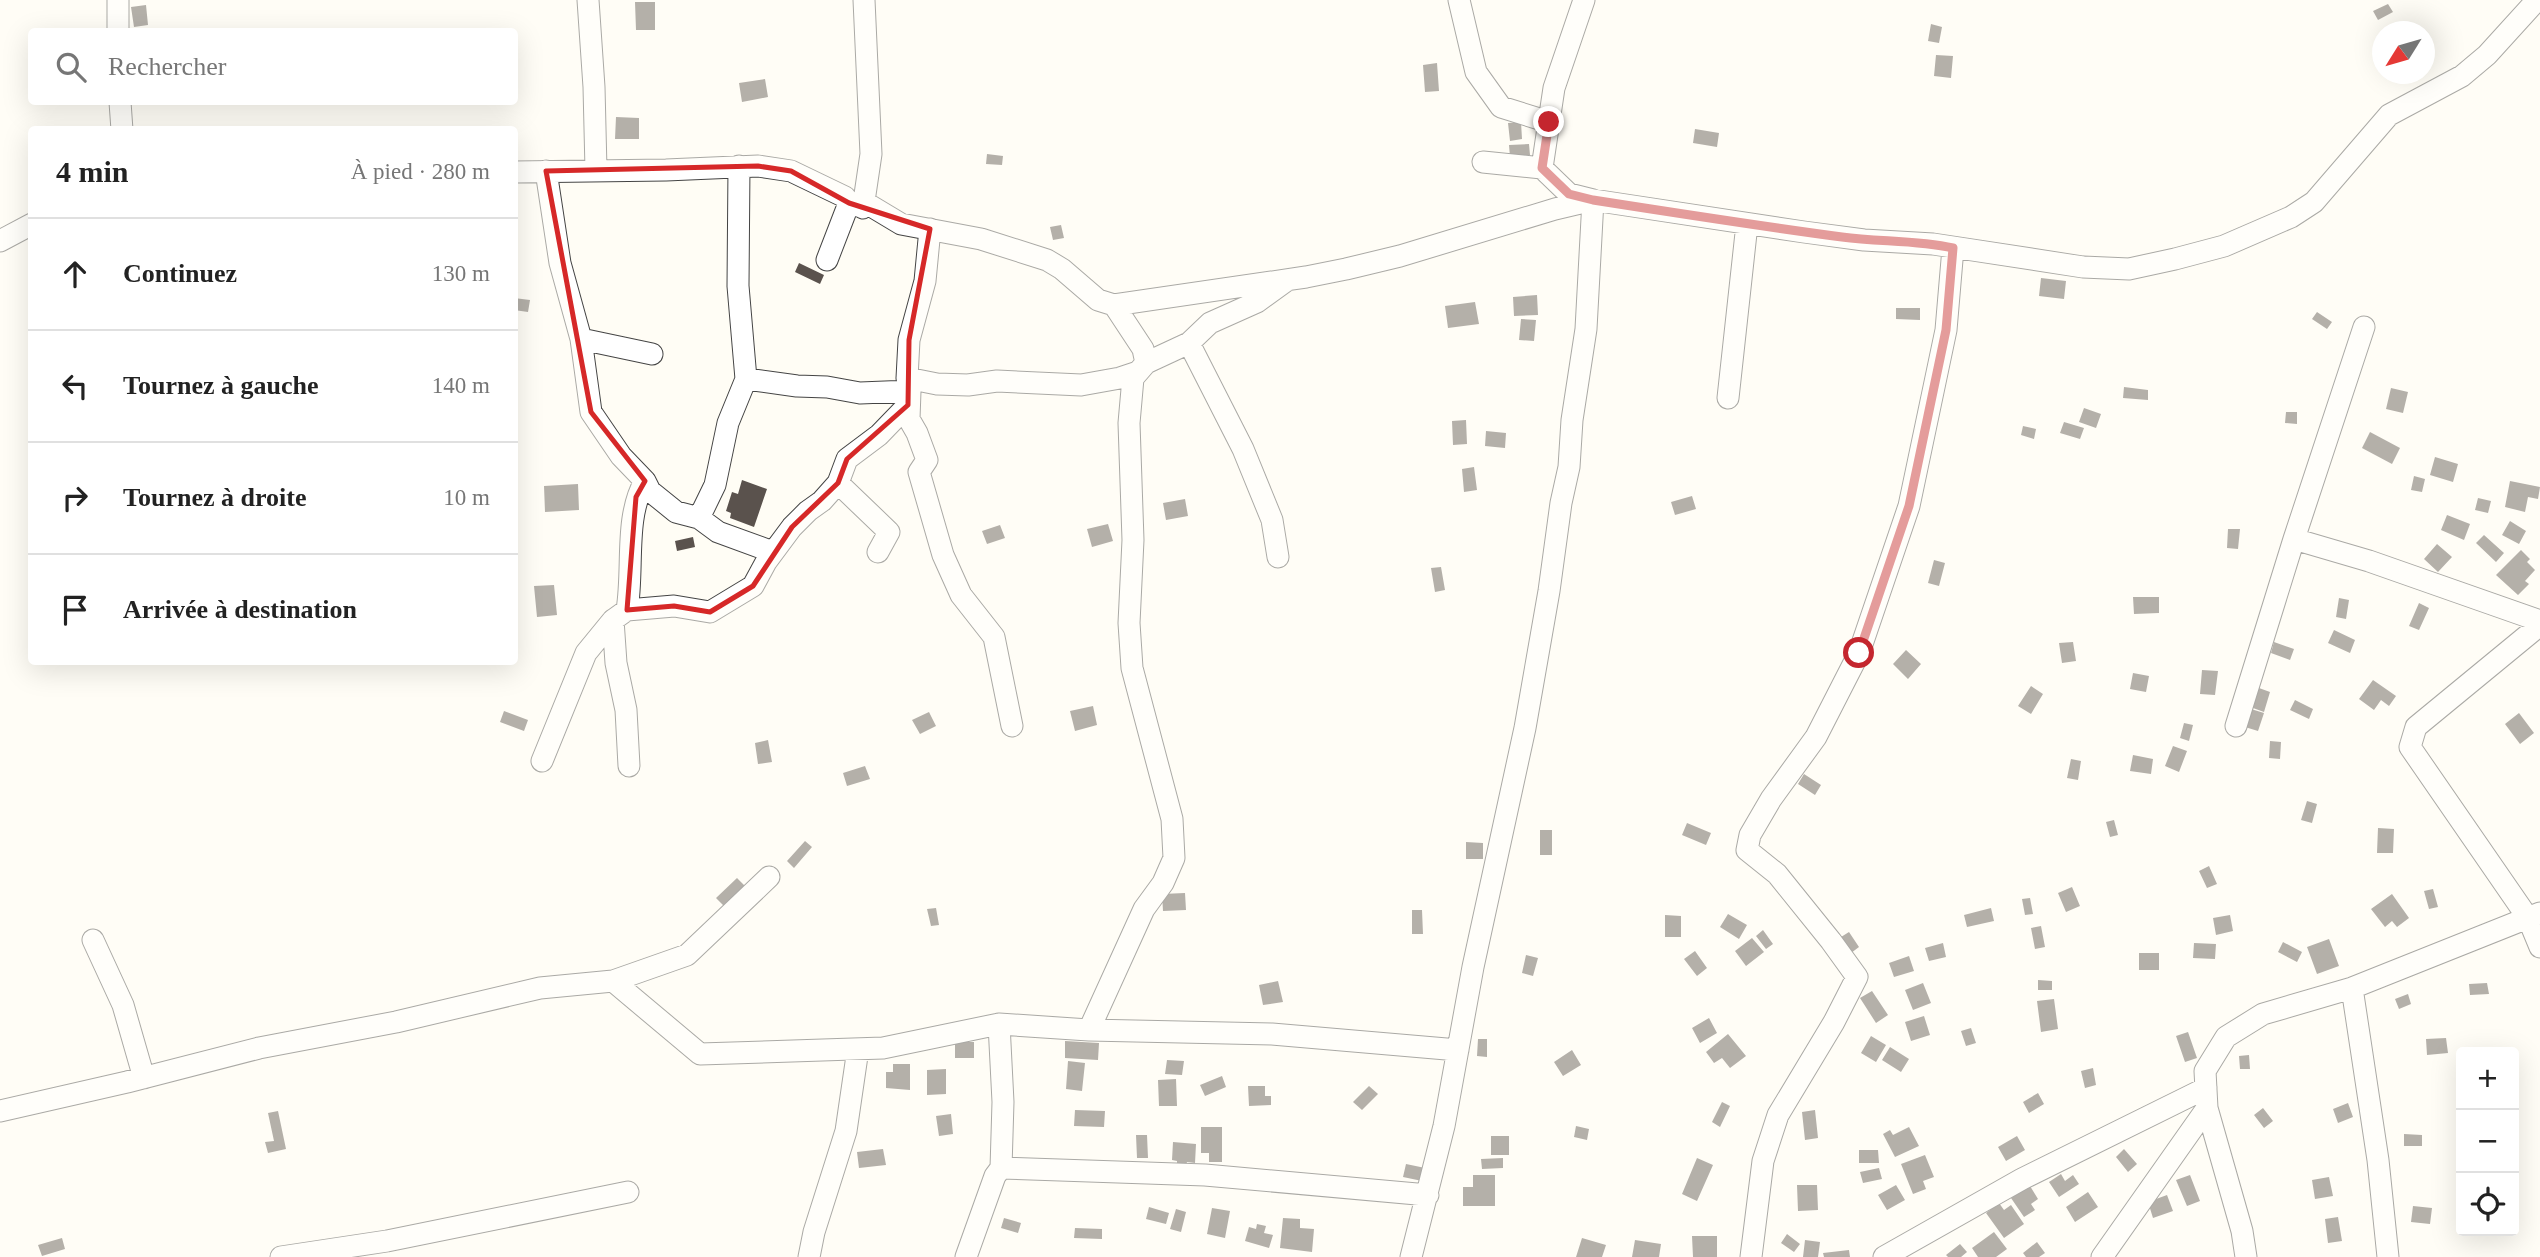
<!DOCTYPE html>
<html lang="fr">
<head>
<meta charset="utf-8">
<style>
  :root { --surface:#fff; --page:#f2f2f2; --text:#222; --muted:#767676; --line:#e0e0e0 }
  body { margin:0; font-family:"Times New Roman",serif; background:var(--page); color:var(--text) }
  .controls { position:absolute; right:21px; bottom:21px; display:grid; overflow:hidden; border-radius:7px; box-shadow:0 7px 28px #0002 }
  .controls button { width:63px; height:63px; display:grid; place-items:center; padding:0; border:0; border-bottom:2px solid var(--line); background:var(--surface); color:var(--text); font:35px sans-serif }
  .compass { position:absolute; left:2372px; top:21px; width:63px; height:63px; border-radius:50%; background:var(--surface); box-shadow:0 7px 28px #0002; rotate:233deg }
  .stop { position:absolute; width:21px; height:21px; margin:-16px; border:5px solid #c4262e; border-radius:50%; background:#fff }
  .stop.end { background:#c4262e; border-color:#fff; box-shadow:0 2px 7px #0008 }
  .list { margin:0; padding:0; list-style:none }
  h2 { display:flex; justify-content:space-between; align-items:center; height:91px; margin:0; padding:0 28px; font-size:30px }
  h2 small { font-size:23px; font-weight:400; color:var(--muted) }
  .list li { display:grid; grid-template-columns:46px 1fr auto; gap:21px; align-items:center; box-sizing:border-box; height:112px; padding:0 28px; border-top:2px solid var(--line) }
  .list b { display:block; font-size:26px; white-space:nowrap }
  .list em { font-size:23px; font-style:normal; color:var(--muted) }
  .icon { flex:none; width:38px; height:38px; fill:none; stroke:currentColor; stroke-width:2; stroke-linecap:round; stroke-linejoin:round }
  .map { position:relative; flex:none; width:2540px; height:1257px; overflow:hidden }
  .search { position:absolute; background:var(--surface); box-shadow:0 7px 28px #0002; left:28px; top:28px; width:490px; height:77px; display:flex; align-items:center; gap:18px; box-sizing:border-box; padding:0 24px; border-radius:7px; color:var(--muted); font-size:26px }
  .panel { position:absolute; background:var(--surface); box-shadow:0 7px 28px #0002; left:28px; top:126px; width:490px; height:539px; border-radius:7px }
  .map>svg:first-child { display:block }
</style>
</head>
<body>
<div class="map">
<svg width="2540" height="1257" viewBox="0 0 2540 1257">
  <rect width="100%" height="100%" fill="#fffdf5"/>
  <!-- building -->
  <path fill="#5a524d" d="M635,2H655V30H636Z
    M2388,4L2393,12L2378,20L2373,11Z
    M146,5L148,25L134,27L131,7Z
    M1931,24L1942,27L1939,43L1928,41Z
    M1936,55L1953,56L1951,78L1934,76Z
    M1437,63L1439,91L1425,92L1423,65Z
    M765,79L768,97L742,102L739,83Z
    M616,117L639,118V139H615Z
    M1521,122L1522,139L1510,141L1508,123Z
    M1695,129L1719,133L1717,147L1693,143Z
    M1529,144L1530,155L1510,157L1509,145Z
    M987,154L1003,156L1002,165L986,164Z
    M1061,225L1064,238L1053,240L1050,227Z
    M799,263L824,275L820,284L795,272Z
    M2041,278L2066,281L2064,299L2039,296Z
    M1537,295L1538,315L1514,316L1513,297Z
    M514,298L530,300L528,312L514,310Z
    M1475,302L1479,324L1448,328L1445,306Z
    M1896,308H1920V320L1896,319Z
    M2317,312L2332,322L2327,329L2312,319Z
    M1521,319L1536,320L1534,341L1519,340Z
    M2124,387L2148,390V400L2123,398Z
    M2391,388L2408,392L2403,413L2386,409Z
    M2084,408L2101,414L2096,428L2079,422Z
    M2286,412H2297V424L2285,423Z
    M1466,420L1467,444L1453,445L1452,421Z
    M2064,422L2084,428L2080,439L2060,433Z
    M2023,426L2036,429L2034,439L2021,435Z
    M1486,431L1506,433L1505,448L1485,446Z
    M2370,432L2400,448L2392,464L2362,448Z
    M2435,457L2458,464L2453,482L2430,475Z
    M1474,467L1477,490L1464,492L1462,469Z
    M2414,476L2425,479L2422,492L2411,490Z
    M742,480L767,489L754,527L730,518L731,513L726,511L732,492L738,494Z
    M2510,481L2540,487L2538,499L2528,497L2525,512L2505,507Z
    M578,484L579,510L545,512L544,486Z
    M1692,496L1696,509L1675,515L1671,502Z
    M2478,498L2491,501L2488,513L2475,510Z
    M1185,499L1188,516L1166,520L1163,503Z
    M2447,515L2470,524L2464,540L2441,530Z
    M2510,521L2526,531L2519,544L2502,535Z
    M1108,524L1113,541L1092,547L1087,529Z
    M1000,525L1005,538L987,544L982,531Z
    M2228,529H2240L2238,549L2227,548Z
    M2484,535L2504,553L2496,562L2476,543Z
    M693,537L695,547L677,551L675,541Z
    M2437,544L2452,557L2438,572L2424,559Z
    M2521,550L2530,559L2527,562L2535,570L2525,581L2529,584L2518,595L2496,575Z
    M1934,560L1945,563L1939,586L1928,583Z
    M1441,567L1445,590L1435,592L1431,568Z
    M554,585L557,615L537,617L534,586Z
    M2133,597H2159V613L2134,614Z
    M2339,598L2349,600L2346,619L2336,617Z
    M2419,603L2429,608L2419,630L2409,626Z
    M2334,630L2355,640L2350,653L2328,643Z
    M2073,642L2076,661L2062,663L2059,643Z
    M2274,642L2294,649L2290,660L2271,653Z
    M1906,650L1921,664L1908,679L1893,664Z
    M2202,670L2218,671L2215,695L2200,694Z
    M2133,673L2149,676L2146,692L2130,689Z
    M2373,680L2396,696L2389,706L2381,700L2374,710L2359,699Z
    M2031,686L2043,694L2031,714L2018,706Z
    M2259,688L2270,692L2264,712L2253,708Z
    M2295,700L2313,709L2309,719L2290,710Z
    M1093,706L1097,725L1075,731L1070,711Z
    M2251,709L2264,713L2258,731L2245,727Z
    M504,711L528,720L524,731L500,722Z
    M929,712L936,726L920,734L912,720Z
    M2519,713L2534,733L2520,744L2505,724Z
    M2184,723L2193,725L2189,741L2180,738Z
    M768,740L772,762L758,764L755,743Z
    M2270,741L2281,742L2280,759L2269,758Z
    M2173,746L2187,751L2179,772L2165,766Z
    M2133,755L2153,759L2151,774L2130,771Z
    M2071,759L2081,761L2078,780L2067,778Z
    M865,766L870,779L847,786L843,773Z
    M1804,774L1821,785L1815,795L1798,784Z
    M2307,801L2317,804L2312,823L2301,820Z
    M2114,820L2118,835L2110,837L2106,822Z
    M1687,823L1711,833L1706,845L1682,835Z
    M2378,828L2394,829L2393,853H2377Z
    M1540,830H1552V855H1540Z
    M805,841L812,847L794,868L787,861Z
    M1466,842L1483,843V859H1466Z
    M2209,866L2217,884L2207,888L2199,871Z
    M737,878L746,887L725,907L716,898Z
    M2072,887L2080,906L2066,912L2058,893Z
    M2433,889L2438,907L2429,909L2424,891Z
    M1185,893L1186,910L1163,911L1162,894Z
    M2392,894L2409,918L2397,927L2392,921L2385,927L2371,909Z
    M2030,898L2033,914L2025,915L2022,899Z
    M936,908L939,925L931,926L927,909Z
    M1991,908L1994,921L1967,927L1964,915Z
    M1412,910H1422L1423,934H1412Z
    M1728,914L1747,925L1739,939L1720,927Z
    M1665,915L1681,916V937H1665Z
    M2230,915L2233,931L2216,935L2213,918Z
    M2041,926L2045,947L2035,949L2031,928Z
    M1763,930L1773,944L1766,949L1756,936Z
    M1849,932L1859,947L1851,953L1841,937Z
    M1752,938L1764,952L1746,966L1735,951Z
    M2329,939L2339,966L2317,974L2307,947Z
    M2283,942L2302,952L2297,962L2278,952Z
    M1943,943L1946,957L1929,961L1925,948Z
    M2194,943L2216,944L2215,959L2193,958Z
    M1695,951L1707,968L1697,976L1684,959Z
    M2139,953H2159V970H2139Z
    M1526,955L1538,958L1533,976L1522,973Z
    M1909,956L1914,971L1894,977L1889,963Z
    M2038,980L2052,981V990H2038Z
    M1278,981L1283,1002L1263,1005L1259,985Z
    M1923,983L1931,1003L1913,1010L1905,990Z
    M2487,983L2489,994L2470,995L2469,984Z
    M1872,991L1888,1015L1876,1023L1860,998Z
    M2408,994L2411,1004L2399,1009L2395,999Z
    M2054,999L2058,1029L2041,1032L2037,1001Z
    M1924,1016L1930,1035L1911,1041L1905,1022Z
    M1709,1018L1717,1033L1700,1043L1692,1028Z
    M1971,1028L1976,1043L1966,1046L1961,1031Z
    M2188,1032L2197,1058L2185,1062L2176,1036Z
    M1728,1034L1746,1056L1730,1068L1722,1058L1714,1063L1706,1052Z
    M1871,1036L1886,1045L1876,1062L1861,1053Z
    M2446,1038L2448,1053L2427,1055L2426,1039Z
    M1478,1039H1487V1057L1477,1056Z
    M1065,1041L1099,1043L1098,1060L1065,1058Z
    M955,1042H974V1058H955Z
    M1890,1047L1909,1059L1901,1072L1882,1060Z
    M1572,1050L1581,1065L1563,1076L1554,1062Z
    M2249,1055L2250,1069H2240L2239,1056Z
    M1167,1060L1184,1061L1182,1075L1165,1074Z
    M1068,1061L1085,1063L1082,1091L1066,1089Z
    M893,1064H910V1090L886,1088V1072H893Z
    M2093,1068L2096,1085L2085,1088L2081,1071Z
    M946,1069V1094L927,1095V1070Z
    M1222,1076L1226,1087L1205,1096L1200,1085Z
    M1176,1079L1177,1106H1159L1158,1080Z
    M1248,1086H1265V1096H1271V1105L1249,1106Z
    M1369,1086L1378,1094L1362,1110L1353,1102Z
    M2038,1093L2044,1104L2029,1113L2023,1102Z
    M1722,1102L1730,1106L1720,1127L1712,1122Z
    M2348,1103L2353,1117L2338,1123L2333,1109Z
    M2263,1108L2273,1121L2264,1128L2254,1115Z
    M1075,1110L1105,1111L1104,1127L1074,1126Z
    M1815,1110L1818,1138L1805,1140L1802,1112Z
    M278,1111L286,1149L268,1153L265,1142L274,1141L268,1113Z
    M951,1114L953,1134L939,1136L936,1116Z
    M1576,1126L1589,1129L1587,1140L1574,1137Z
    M1201,1127H1222V1162H1209V1153H1201Z
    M1909,1127L1919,1146L1895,1157L1883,1134L1890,1130L1893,1135Z
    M2404,1134L2422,1135V1146H2404Z
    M1136,1135H1147L1148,1158H1137Z
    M1491,1136H1509V1155H1491Z
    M2017,1136L2025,1150L2006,1161L1998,1147Z
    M1173,1142L1196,1144L1195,1163L1187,1162L1186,1166H1177V1161L1172,1160Z
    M883,1149L886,1165L859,1168L857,1152Z
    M2124,1149L2137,1164L2128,1172L2116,1157Z
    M1859,1150H1878L1879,1163H1859Z
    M1925,1155L1934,1177L1923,1181L1926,1189L1913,1194L1901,1164Z
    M1503,1158V1168L1482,1169L1481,1159Z
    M1697,1158L1713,1165L1697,1201L1682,1194Z
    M1406,1164L1430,1169L1427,1182L1403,1177Z
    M1879,1168L1882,1179L1863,1183L1860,1172Z
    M2061,1174L2065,1181L2073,1175L2079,1184L2059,1197L2049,1182Z
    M1473,1175H1495V1206H1463V1187H1473Z
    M2190,1175L2200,1201L2187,1206L2176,1180Z
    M2329,1177L2333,1196L2315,1199L2312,1180Z
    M1797,1185H1817L1818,1210L1798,1211Z
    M1896,1185L1905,1200L1887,1210L1878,1195Z
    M2030,1186L2038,1199L2031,1204L2035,1210L2024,1217L2011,1198Z
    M2088,1192L2098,1207L2075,1222L2066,1207Z
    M2167,1195L2173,1211L2153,1218L2148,1202Z
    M1999,1203L2004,1210L2011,1205L2024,1224L2004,1238L1986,1213Z
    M2413,1206L2432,1208L2430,1224L2411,1222Z
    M1149,1207L1169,1213L1166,1224L1146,1219Z
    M1212,1208L1230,1211L1225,1238L1207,1234Z
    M1176,1209L1186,1212L1181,1232L1170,1229Z
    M2338,1217L2342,1241L2328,1243L2325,1219Z
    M1004,1218L1021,1223L1018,1233L1001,1228Z
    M1283,1218L1300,1219V1228L1314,1229L1312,1252L1280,1248Z
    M1257,1224L1266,1226L1264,1233L1273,1235L1269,1248L1245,1241L1249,1227L1256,1229Z
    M1075,1228L1102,1229V1239L1074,1238Z
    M1994,1232L2007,1249L1996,1257H1978L1972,1248Z
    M1787,1234L1800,1244L1794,1252L1781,1243Z
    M1692,1236H1717V1257H1693Z
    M62,1238L65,1249L42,1256L38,1245Z
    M1582,1238L1606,1245L1602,1257H1576Z
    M1635,1240L1661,1244L1659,1257H1632Z
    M1805,1240L1820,1242L1818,1257H1803Z
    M2037,1242L2045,1253L2039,1257H2026L2023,1253Z
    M1960,1244L1967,1252L1961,1257H1948L1946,1255Z
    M1849,1250L1850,1257H1824L1823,1253Z"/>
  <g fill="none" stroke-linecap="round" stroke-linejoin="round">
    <defs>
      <path id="minor" d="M118,0V32
        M588,0L594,87L596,170
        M1459,0L1476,72L1501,107L1549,122
        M120,102L122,130
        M1542,168L1554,88L1584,0
        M546,171L560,263L581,339L591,412L621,456L645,481L650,491L676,512L699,518L718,532L773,552
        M514,172L666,170L758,166L791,171L845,197C851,206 861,208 871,206L901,224L981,239L1047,260L1062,269L1098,300L1114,305L1306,277L1346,269L1400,256L1555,209L1593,200L1804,232L1864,240L1933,244L2083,267L2129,269L2175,259L2224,246L2291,217L2314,202L2389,115L2462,76L2487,55L2537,0
        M863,208L871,154L864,0
        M930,229L925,281L909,340L907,378L910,391L909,419L917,433L927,460L919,472L943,555L961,595L994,637L1012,726
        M0,241L32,224
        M827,260L849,203
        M1114,305L1143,349L1146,363
        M581,339L652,354
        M1189,343L1243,449L1272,520L1278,557
        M907,378L937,384L968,385L997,381L1081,385L1120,378L1138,372
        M746,379L797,386L827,387L860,393L910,391
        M1728,398L1747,224
        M838,483L889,532L878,552
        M699,518L715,485L728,423L746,379L738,286L739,166
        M2294,539L2369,561L2540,621
        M627,610L674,606L710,612L753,586L766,562L792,527L808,511L822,501L838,483L847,459L879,435L908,405
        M2540,625L2416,727L2410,747L2528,918L2540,947
        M2236,726L2294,539L2364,327
        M542,761L586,653L613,620
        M629,766L626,710L616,663L613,620L627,610C634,568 624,518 645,481
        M93,940L123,1005L144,1078
        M613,981L700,1054L883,1048L999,1024L1089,1030L1272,1034L1458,1050
        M2352,988L2378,1160L2388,1257
        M1089,1030L1144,909L1163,883L1174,858L1172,819L1132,668L1129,623L1133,540L1129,423L1133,378L1146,363L1189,343L1210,323L1257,302L1286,281
        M0,1111L127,1082L259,1048L396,1022L540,988L613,981L687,955L769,877
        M1001,1168L1205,1175L1428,1195
        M281,1257L387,1241L628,1192
        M809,1257L814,1232L846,1131L858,1049
        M966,1257L995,1176L1001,1168L1003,1102L999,1024
        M1411,1257L1444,1126L1473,967L1525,728L1549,591L1561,503L1569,467L1572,420L1586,329L1593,200L1569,194L1542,168L1483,162
        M1751,1257L1763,1161L1778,1115L1834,1022L1857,977L1831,941L1777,874L1747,850L1750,835L1771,799L1816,737L1859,653L1909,506L1946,330L1953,248
        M1884,1257L2022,1179L2206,1088
        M2102,1257L2207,1108
        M2246,1257L2242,1231L2207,1108L2205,1071L2226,1037L2263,1014L2352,988L2540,913"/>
    </defs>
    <!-- minor casing -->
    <use href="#minor" stroke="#444" stroke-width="23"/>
    <!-- minor -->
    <use href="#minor" stroke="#fff" stroke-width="21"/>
  </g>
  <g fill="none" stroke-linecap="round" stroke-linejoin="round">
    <!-- route -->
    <path stroke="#c4262e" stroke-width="9" d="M1549,122L1542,168L1569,194L1593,200C1676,213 1759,226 1842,237C1879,242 1917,240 1953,248L1946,330L1909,506L1859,653"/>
  </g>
  <!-- marked area -->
  <path d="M0 0H2540V1257H0ZM758,166L791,171L849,203L930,229L909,340L908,405L847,459L838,483L792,527L753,586L710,612L674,606L627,610L636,497L645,481L591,412L546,171Z" fill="#fffdf5" fill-opacity=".55" fill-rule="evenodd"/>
  <path fill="none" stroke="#d62828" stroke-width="5" stroke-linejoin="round" d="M758,166L791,171L849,203L930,229L909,340L908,405L847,459L838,483L792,527L753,586L710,612L674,606L627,610L636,497L645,481L591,412L546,171Z"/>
</svg>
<div class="controls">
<button>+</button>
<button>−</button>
<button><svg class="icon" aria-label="locate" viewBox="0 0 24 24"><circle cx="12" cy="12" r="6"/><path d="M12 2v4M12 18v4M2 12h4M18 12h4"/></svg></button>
</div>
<svg class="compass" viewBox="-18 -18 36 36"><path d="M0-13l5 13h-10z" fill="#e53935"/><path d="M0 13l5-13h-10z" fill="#767676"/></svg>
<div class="stop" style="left:1859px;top:653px"></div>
<div class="stop end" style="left:1549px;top:122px"></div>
<div class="search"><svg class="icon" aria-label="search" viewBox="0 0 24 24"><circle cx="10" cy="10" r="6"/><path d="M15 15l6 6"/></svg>Rechercher</div>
<section class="panel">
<h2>4 min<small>À pied · 280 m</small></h2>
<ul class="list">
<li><svg class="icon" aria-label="ahead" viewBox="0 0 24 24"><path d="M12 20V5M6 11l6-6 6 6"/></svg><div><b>Continuez</b></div><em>130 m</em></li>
<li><svg class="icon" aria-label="left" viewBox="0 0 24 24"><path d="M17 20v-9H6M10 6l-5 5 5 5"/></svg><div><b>Tournez à gauche</b></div><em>140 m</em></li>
<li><svg class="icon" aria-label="right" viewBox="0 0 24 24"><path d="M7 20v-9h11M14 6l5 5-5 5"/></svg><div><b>Tournez à droite</b></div><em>10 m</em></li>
<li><svg class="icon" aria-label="arrive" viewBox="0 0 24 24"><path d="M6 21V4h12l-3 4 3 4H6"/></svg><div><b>Arrivée à destination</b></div></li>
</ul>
</section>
</div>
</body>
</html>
